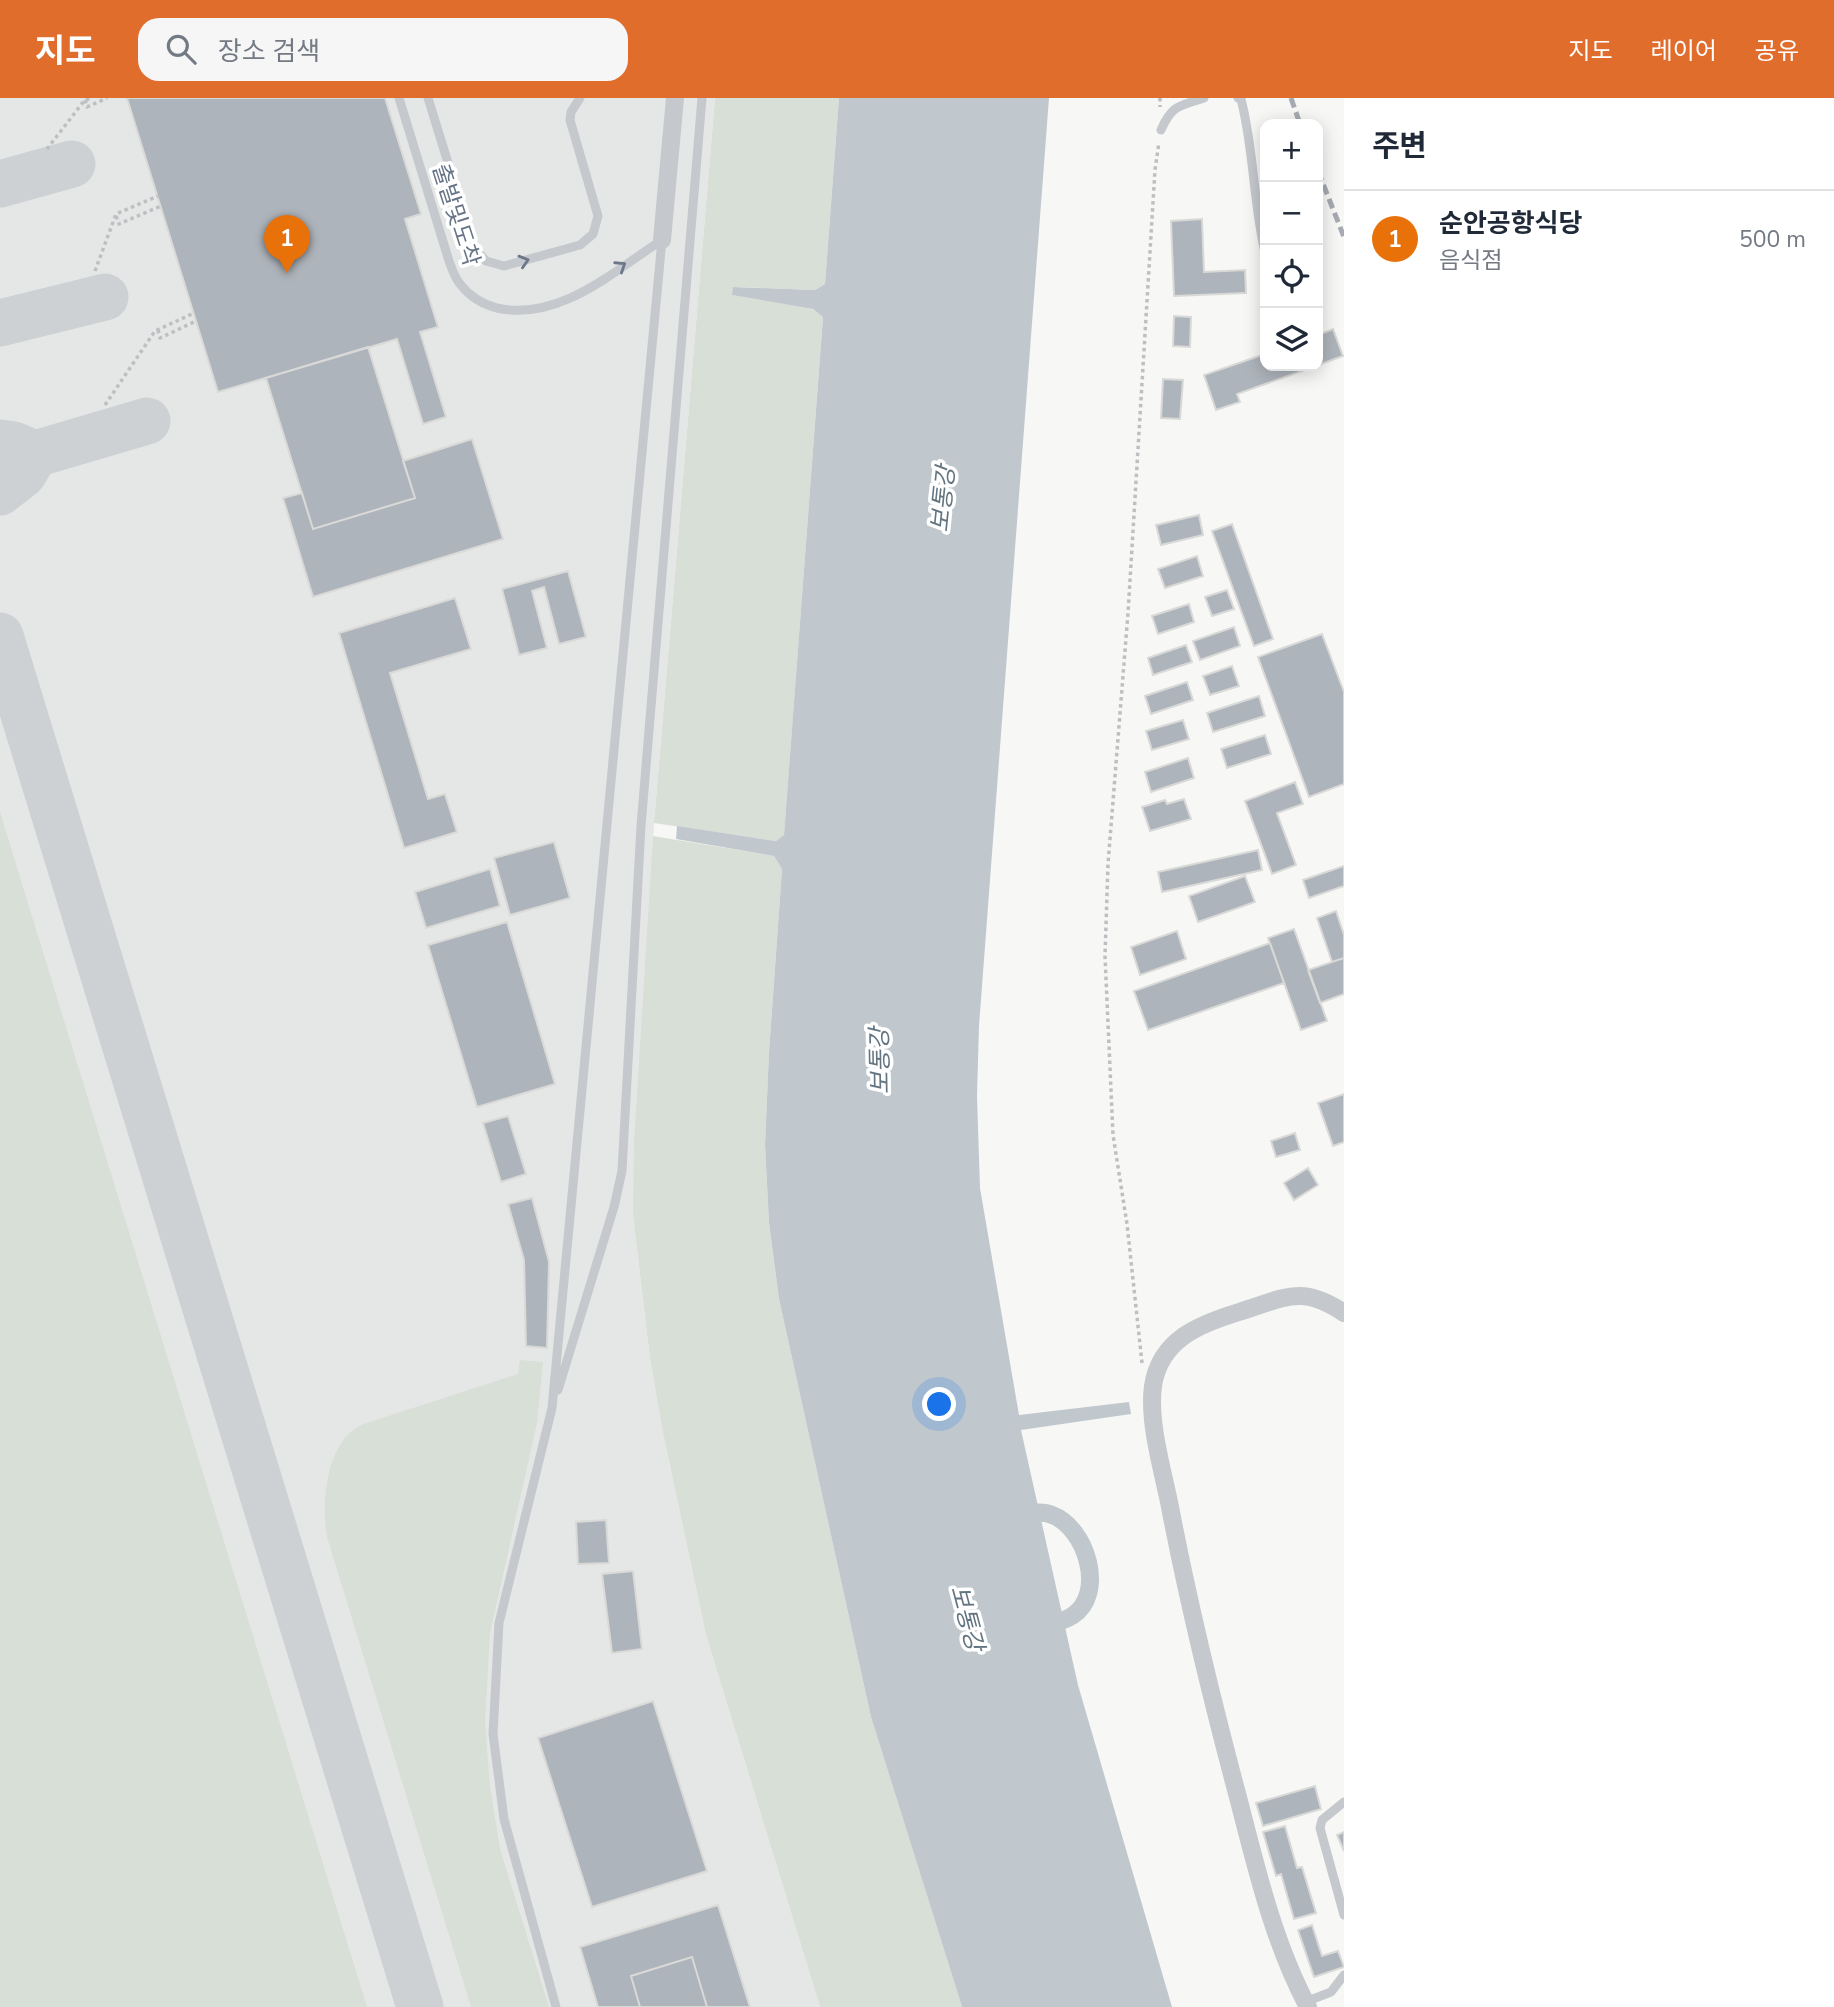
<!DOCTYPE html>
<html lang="ko">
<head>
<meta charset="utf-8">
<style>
  :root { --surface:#fff; --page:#f6f6f7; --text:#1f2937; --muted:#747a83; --line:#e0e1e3; --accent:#e16d2c }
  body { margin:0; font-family:"Nunito Sans","Noto Sans KR",sans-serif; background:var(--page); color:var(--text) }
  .controls { position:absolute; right:21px; top:21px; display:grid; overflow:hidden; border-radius:14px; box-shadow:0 4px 18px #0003 }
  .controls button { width:63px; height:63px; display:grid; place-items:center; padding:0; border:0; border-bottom:2px solid var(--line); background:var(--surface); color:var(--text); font:35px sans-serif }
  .you { position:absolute; left:940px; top:1307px; width:24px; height:24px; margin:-18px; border:5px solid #fff; border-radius:50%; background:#1a73e8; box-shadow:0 0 0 10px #1a73e833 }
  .badge { display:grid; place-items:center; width:46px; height:46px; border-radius:50%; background:var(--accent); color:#fff; font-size:23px; font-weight:700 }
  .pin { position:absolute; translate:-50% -58px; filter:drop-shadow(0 2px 4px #0008) }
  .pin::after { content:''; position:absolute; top:37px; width:24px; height:21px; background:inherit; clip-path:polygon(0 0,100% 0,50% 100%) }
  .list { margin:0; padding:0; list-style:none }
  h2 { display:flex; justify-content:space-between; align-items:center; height:91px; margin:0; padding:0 28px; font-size:30px }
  h2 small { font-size:23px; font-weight:400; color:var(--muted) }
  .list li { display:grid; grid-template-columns:46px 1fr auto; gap:21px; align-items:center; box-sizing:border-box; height:98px; padding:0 28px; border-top:2px solid var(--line) }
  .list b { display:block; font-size:26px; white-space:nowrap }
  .list p { margin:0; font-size:23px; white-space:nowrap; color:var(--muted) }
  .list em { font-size:23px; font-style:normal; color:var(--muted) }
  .icon { flex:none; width:38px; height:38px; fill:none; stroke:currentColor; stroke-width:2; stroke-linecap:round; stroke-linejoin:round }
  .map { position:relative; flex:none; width:1344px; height:1909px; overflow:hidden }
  header { display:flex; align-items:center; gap:42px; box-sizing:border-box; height:98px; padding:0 35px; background:var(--accent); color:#fff }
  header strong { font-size:33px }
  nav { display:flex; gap:38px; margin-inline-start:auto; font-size:24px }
  .search { width:490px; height:63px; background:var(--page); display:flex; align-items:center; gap:18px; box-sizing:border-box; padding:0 24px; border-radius:21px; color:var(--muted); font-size:26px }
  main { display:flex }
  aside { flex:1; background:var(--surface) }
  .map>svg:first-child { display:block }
</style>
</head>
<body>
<header>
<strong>지도</strong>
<div class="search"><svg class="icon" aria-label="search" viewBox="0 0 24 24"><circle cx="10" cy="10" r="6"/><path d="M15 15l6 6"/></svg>장소 검색</div>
<nav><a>지도</a><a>레이어</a><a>공유</a></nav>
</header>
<main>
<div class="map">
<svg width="1344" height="1909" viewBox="0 0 1344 1909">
  <rect width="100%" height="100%" fill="#f7f8f5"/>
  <!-- built -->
  <path fill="#e5e7e6" d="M0,0H715L654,725L633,1117L650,1261L663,1335L706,1537L820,1909H0Z"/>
  <!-- green -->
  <path fill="#d8dfd6" d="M715,0H839L825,186L815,192L734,189L733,197L813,211L823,219L784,738L776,743L654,725Z
    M0,714L367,1909H0Z
    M653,738L774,758L782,771L769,954L765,1047L769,1125L779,1201L871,1619L962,1909H820L706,1537L663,1335L650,1261L633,1117L634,1044Z
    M520,1262L543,1264L537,1325L490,1535L485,1624L490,1688L500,1751L549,1909H471L327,1439C321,1404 326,1341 364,1326L518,1276Z"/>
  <!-- water -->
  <path fill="#c0c8ce" d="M839,0H1049L979,928L977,998L980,1090L1019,1317L1129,1304L1131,1316L1021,1332L1078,1587L1172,1909H962L871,1619L779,1201L769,1125L765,1047L769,954L782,771L774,758L676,741L677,728L776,743L784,737L823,219L813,211L732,197L733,189L815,192L825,186Z"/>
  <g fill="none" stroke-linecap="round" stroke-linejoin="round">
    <!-- canal -->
    <path stroke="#c0c8ce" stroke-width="18" d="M1014,1418C1026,1416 1041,1412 1052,1417C1086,1429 1107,1496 1072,1518C1064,1523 1051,1526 1042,1529"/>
    <!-- taxiway -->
    <path stroke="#ced1d3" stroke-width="47" d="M0,86L72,66
      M0,225L105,199
      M0,345L14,347L35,356L147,323
      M0,394L23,376L35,356
      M0,538L420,1909"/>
  </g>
  <!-- building -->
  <path fill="#aeb4bb" stroke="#d9d9d7" stroke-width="2" d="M127,0H385L421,116L405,121L438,229L420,234L446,319L423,326L397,241L218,294Z
    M1202,121L1204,174L1245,172L1246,195L1174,198L1171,123Z
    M1174,218L1191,219L1190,249L1173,248Z
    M1333,231L1343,258L1318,267V237Z
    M368,249L415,400L313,431L266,280Z
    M1265,256V268H1316L1237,296L1240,304L1216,312L1204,277Z
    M1163,281L1183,282L1180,321L1161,320Z
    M472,341L503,441L313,499L283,400L302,395L313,431L415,400L403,363Z
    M1199,417L1203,437L1161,447L1156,427Z
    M1232,426L1273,541L1254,548L1212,433Z
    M1197,458L1203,478L1165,490L1158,471Z
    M568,473L586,539L559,546L544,489L532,493L547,550L519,557L502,491Z
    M1227,492L1234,511L1212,518L1205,499Z
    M455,500L471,551L390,575L428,701L445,696L457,734L404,750L339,535Z
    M1189,506L1194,524L1158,536L1152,518Z
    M1234,529L1240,548L1200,562L1193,543Z
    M1322,536L1344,594V686L1309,699L1258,559Z
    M1186,547L1192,564L1153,577L1148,560Z
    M1232,568L1239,588L1210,597L1203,578Z
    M1187,584L1193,602L1151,616L1145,598Z
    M1259,598L1265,618L1213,634L1207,615Z
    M1183,622L1189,641L1152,652L1146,633Z
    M1265,637L1271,656L1227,670L1221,651Z
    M1188,660L1194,680L1151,694L1145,674Z
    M1295,684L1303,706L1277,715L1296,767L1272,776L1245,703Z
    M1184,701L1191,721L1150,733L1142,709L1165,702L1167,706Z
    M554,744L570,800L510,817L494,760Z
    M1258,752L1262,772L1162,794L1158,774Z
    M1344,768V788L1309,800L1303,782Z
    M490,771L500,808L426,830L415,794Z
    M1245,778L1255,804L1198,824L1189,798Z
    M1336,813L1344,837V860L1332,864L1317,820Z
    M507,824L555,986L477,1009L428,847Z
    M1294,831L1327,923L1301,932L1268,840Z
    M1177,833L1186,861L1140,877L1131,849Z
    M1270,845L1284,885L1148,932L1134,893Z
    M1344,860V896L1320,905L1308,872Z
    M1344,996V1044L1333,1048L1318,1005Z
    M508,1018L526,1076L501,1084L483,1025Z
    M1295,1035L1300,1052L1276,1059L1271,1043Z
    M1308,1070L1318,1087L1294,1102L1284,1085Z
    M532,1100L549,1164L547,1250L526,1248L524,1162L508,1106Z
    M606,1422L609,1465L578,1466L576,1424Z
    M633,1473L642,1551L612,1555L602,1476Z
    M653,1603L707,1773L592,1809L538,1640Z
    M1315,1688L1321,1711L1263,1728L1256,1705Z
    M1285,1728L1297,1770L1302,1769L1316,1815L1294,1821L1281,1776L1276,1778L1263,1734Z
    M1344,1734V1753L1337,1737Z
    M718,1807L750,1909H707L692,1859L631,1878L640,1909H598L580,1849Z
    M718,1807L750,1909H598L580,1849Z
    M1312,1827L1322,1858L1338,1853L1344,1869L1314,1879L1298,1832Z"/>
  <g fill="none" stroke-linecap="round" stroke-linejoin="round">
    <!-- path -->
    <path stroke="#bdbfc2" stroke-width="3.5" stroke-dasharray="3.5 3.5" stroke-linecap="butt" d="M1160,0V9
      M85,2L87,9L107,0
      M47,51L84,3L90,0
      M116,118L119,126L161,108
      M95,173L116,116L158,98
      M158,232L160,240L196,223
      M105,307L155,233L194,215
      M1142,1265L1127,1126L1113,1037L1105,858L1108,766L1128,515L1155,72L1159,44"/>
    <!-- service -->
    <path stroke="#c5c8cc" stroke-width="9" d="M399,0L449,163C452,171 455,181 461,187C470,199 482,206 497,210C559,224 614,173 662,142
      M428,0L474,149L486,163L504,168L580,147L593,136L598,118L570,22L571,14L580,0
      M1238,0L1241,1C1254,51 1253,104 1265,154
      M1161,32C1172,7 1179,8 1204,0
      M558,1292L614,1109L622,1073L641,728L702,0
      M1344,1704L1322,1722L1320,1730L1344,1817
      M1305,1904L1331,1894L1344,1877
      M556,1909L504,1721L493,1636L499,1525L552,1310L662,142"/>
    <!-- minor -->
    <path stroke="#c5c8cc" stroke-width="18" d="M662,142L675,0
      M1308,1909C1274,1845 1257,1773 1239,1703C1213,1606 1189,1508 1170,1409C1163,1373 1148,1324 1153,1288C1160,1241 1200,1226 1239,1214C1285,1200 1301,1186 1344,1215"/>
    <!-- rail -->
    <path stroke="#a6aab1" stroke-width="5" stroke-dasharray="10 5" stroke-linecap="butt" d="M1291,0L1300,26
      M1318,73L1344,139"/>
  </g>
  <!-- one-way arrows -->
  <defs><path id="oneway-chevron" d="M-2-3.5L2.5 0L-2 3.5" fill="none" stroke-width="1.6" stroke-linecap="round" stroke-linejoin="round" transform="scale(1.75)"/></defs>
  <g stroke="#6c788a">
    <use href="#oneway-chevron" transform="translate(524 163) rotate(-17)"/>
    <use href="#oneway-chevron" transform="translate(621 168) rotate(-33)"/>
  </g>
  <g text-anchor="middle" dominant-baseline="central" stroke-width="7" stroke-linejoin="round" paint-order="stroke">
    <!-- street labels -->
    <g font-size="23" fill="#677486" stroke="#fff">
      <text transform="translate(456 117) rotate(72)">출발및도착</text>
    </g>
    <!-- water labels -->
    <g font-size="24" font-style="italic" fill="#637581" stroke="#fff">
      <text transform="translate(943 401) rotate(-84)">보통강</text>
      <text transform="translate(880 963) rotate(-91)">보통강</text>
      <text transform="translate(967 1520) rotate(75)">보통강</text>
    </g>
  </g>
</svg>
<div class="controls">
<button>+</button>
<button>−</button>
<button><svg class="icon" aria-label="locate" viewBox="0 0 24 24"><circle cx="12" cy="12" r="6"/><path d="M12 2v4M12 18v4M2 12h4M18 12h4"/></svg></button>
<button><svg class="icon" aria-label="layers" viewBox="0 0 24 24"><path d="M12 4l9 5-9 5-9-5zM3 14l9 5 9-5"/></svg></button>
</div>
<div class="you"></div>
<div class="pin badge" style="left:287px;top:175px;background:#e8710a">1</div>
</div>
<aside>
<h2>주변<small></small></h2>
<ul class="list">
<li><span class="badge" style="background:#e8710a">1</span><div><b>순안공항식당</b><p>음식점</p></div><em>500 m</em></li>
</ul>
</aside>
</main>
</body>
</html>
